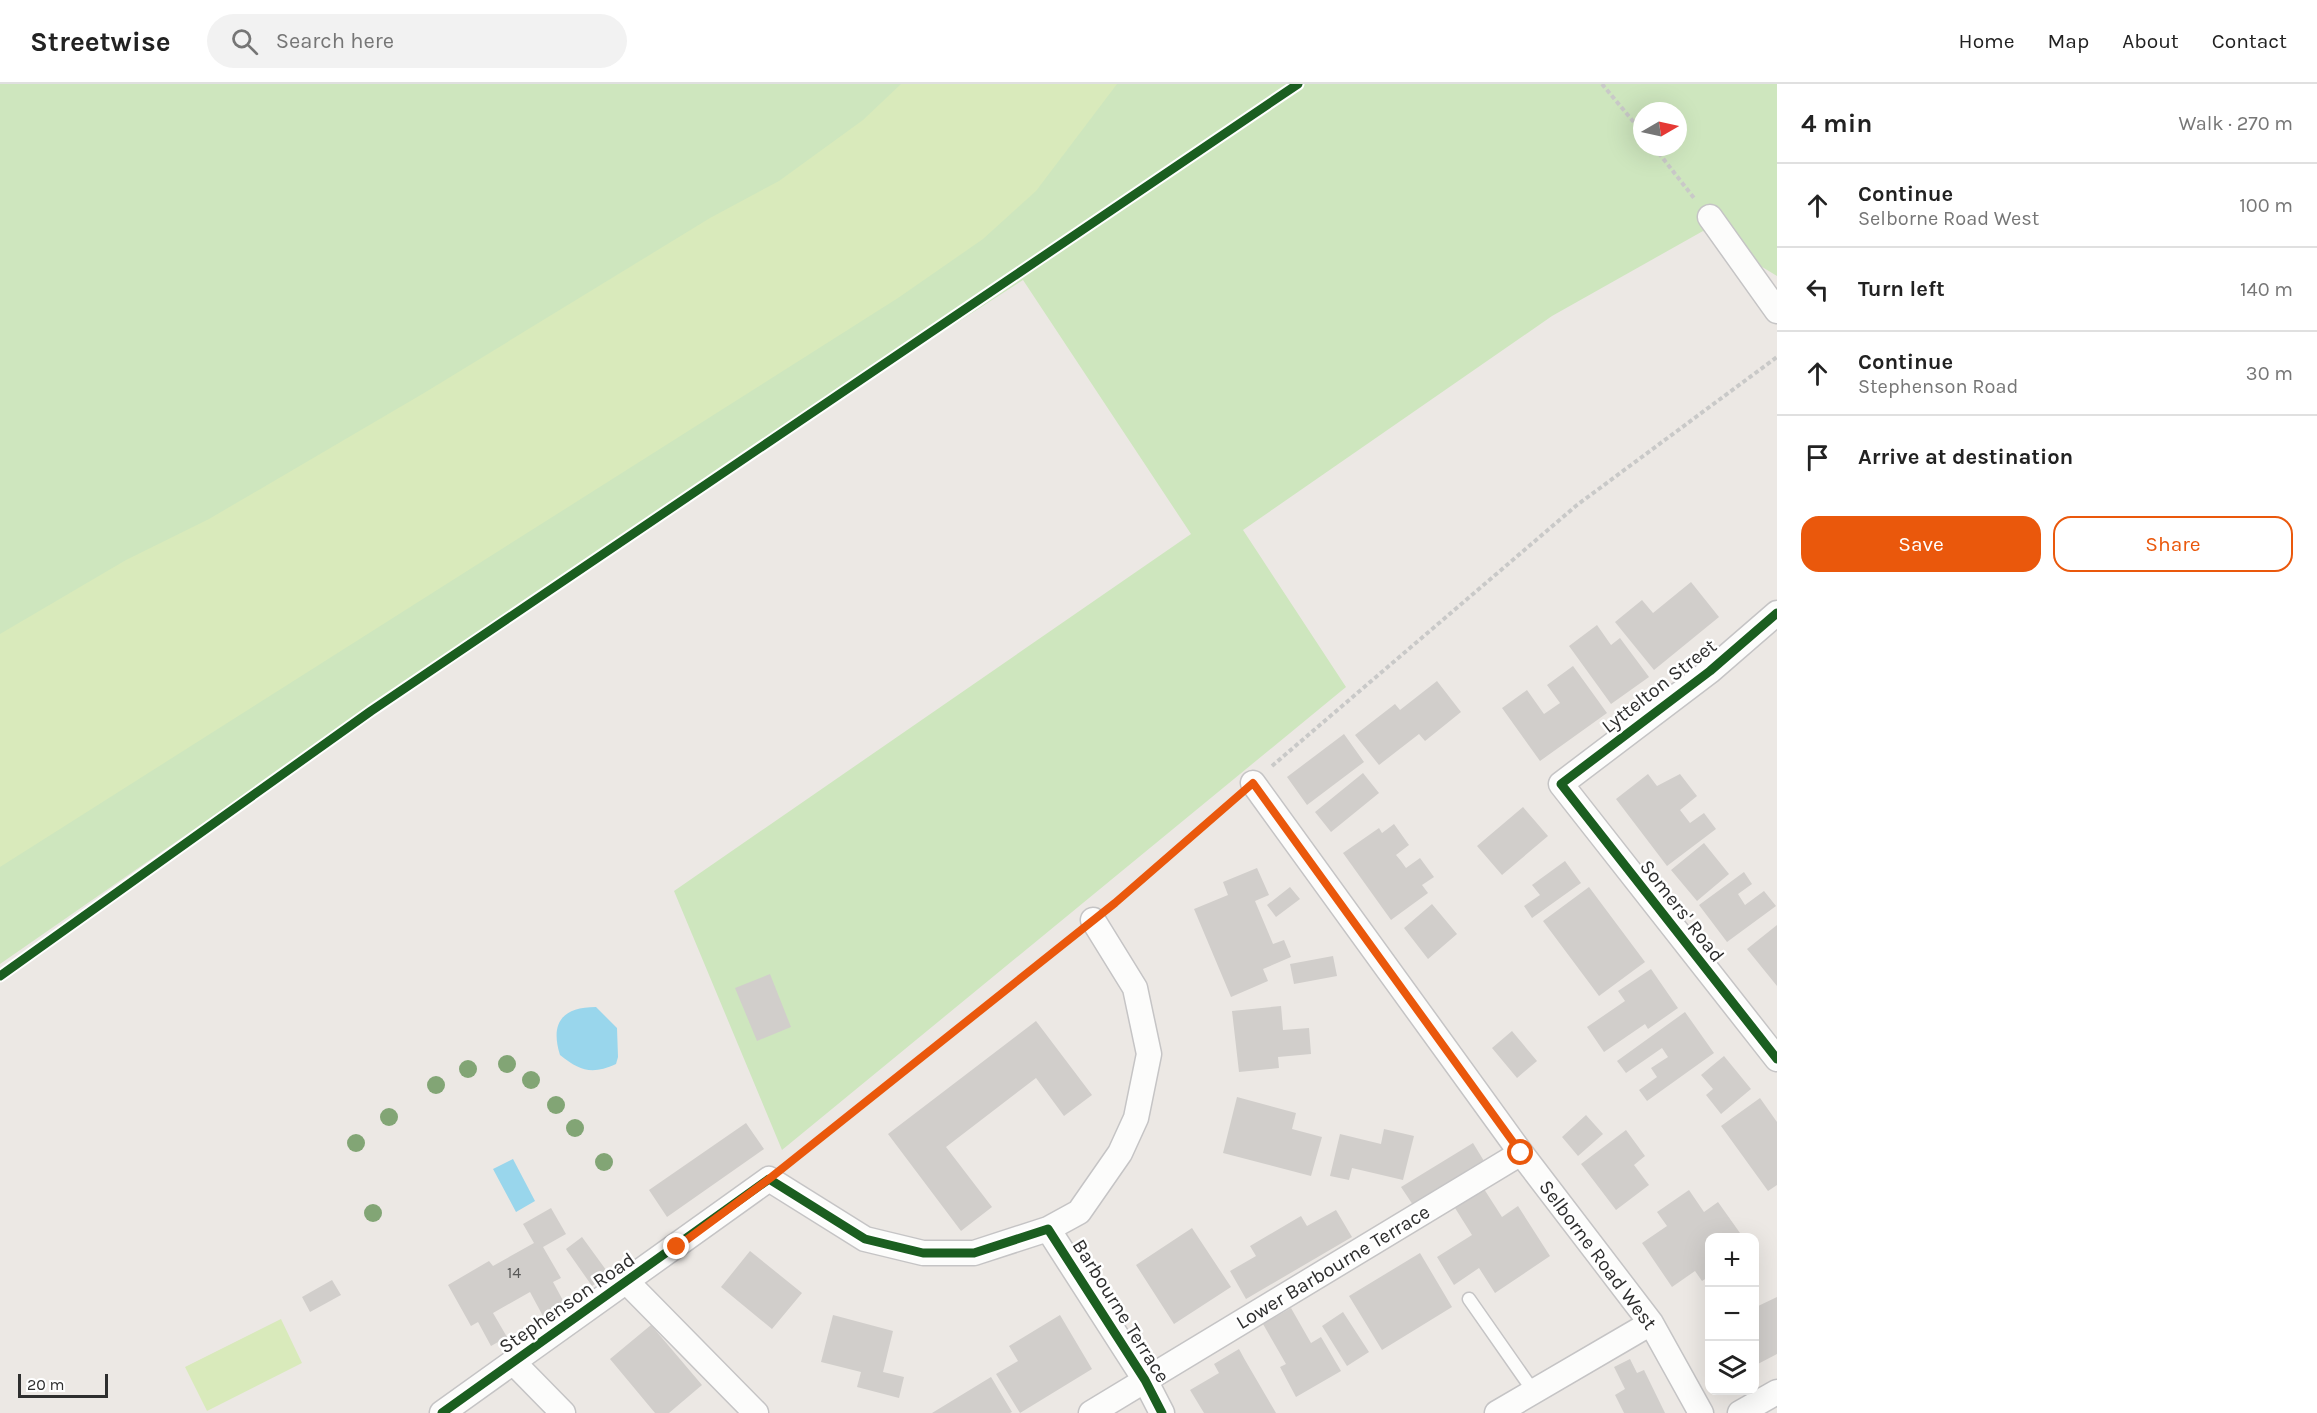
<!DOCTYPE html>
<html lang="en">
<head>
<meta charset="utf-8">
<style>
  :root { --surface:#fff; --page:#f2f2f2; --text:#222; --muted:#767676; --line:#e0e0e0; --accent:#ea580c }
  body { margin:0; font-family:Karla,sans-serif; background:var(--page); color:var(--text) }
  .controls { position:absolute; right:18px; bottom:18px; display:grid; overflow:hidden; border-radius:12px; box-shadow:0 6px 24px #0002 }
  .controls button { width:54px; height:54px; display:grid; place-items:center; padding:0; border:0; border-bottom:2px solid var(--line); background:var(--surface); color:var(--text); font:30px sans-serif }
  .compass { position:absolute; left:1633px; top:18px; width:54px; height:54px; border-radius:50%; background:var(--surface); box-shadow:0 6px 24px #0002; rotate:81deg }
  .scale { position:absolute; left:18px; bottom:15px; width:90px; box-sizing:border-box; padding-left:6px; border:3px solid #2e2e2e; border-top:0; font-size:16px; line-height:21px; white-space:nowrap; color:#2e2e2e; -webkit-text-stroke:4px #fff; paint-order:stroke }
  .stop { position:absolute; width:18px; height:18px; margin:-14px; border:4px solid #ea580c; border-radius:50%; background:#fff }
  .stop.end { background:#ea580c; border-color:#fff; box-shadow:0 2px 6px #0008 }
  .list { margin:0; padding:0; list-style:none }
  h2 { display:flex; justify-content:space-between; align-items:center; height:78px; margin:0; padding:0 24px; font-size:26px }
  h2 small { font-size:20px; font-weight:400; color:var(--muted) }
  .list li { display:grid; grid-template-columns:39px 1fr auto; gap:18px; align-items:center; box-sizing:border-box; height:84px; padding:0 24px; border-top:2px solid var(--line) }
  .list b { display:block; font-size:22px; white-space:nowrap }
  .list p { margin:0; font-size:20px; white-space:nowrap; color:var(--muted) }
  .list em { font-size:20px; font-style:normal; color:var(--muted) }
  .actions { display:flex; gap:12px; padding:18px 24px }
  .actions a { flex:1; padding:14px 0; border:2px solid var(--accent); border-radius:18px; text-align:center; font-size:21px; color:var(--accent) }
  .actions .main { background:var(--accent); color:#fff }
  .icon { flex:none; width:33px; height:33px; fill:none; stroke:currentColor; stroke-width:2; stroke-linecap:round; stroke-linejoin:round }
  .map { position:relative; flex:none; width:1777px; height:1329px; overflow:hidden }
  header { display:flex; align-items:center; gap:36px; box-sizing:border-box; height:84px; padding:0 30px; background:var(--surface); border-bottom:2px solid var(--line) }
  header strong { font-size:28px }
  nav { display:flex; gap:33px; margin-inline-start:auto; font-size:21px }
  .search { width:420px; height:54px; background:var(--page); display:flex; align-items:center; gap:15px; box-sizing:border-box; padding:0 21px; border-radius:33px; color:var(--muted); font-size:22px }
  main { display:flex }
  aside { flex:1; background:var(--surface) }
  .map>svg:first-child { display:block }
</style>
</head>
<body>
<header>
<strong>Streetwise</strong>
<div class="search"><svg class="icon" aria-label="search" viewBox="0 0 24 24"><circle cx="10" cy="10" r="6"/><path d="M15 15l6 6"/></svg>Search here</div>
<nav><a>Home</a><a>Map</a><a>About</a><a>Contact</a></nav>
</header>
<main>
<div class="map">
<svg width="1777" height="1329" viewBox="0 0 1777 1329">
  <rect width="100%" height="100%" fill="#ece8e4"/>
  <!-- green -->
  <path fill="#cee6be" fill-rule="evenodd" d="M0,0H1777V192L1703,147L1552,232L1243,446L1346,603L782,1066L674,807L1191,450L1023,196L487,542L0,880ZM1642,27H1678V63H1642Z"/>
  <!-- pitch -->
  <path fill="#d9eabb" d="M901,0H1117L1036,107L983,155L898,214L0,783V550L126,476L209,435L424,309L710,134L779,97L863,36Z
    M281,1235L302,1279L207,1327L185,1283Z"/>
  <!-- water -->
  <path fill="#99d6ec" d="M596,923L617,944L618,973L616,980C592,991 580,987 560,971C550,939 562,923 596,923Z
    M513,1075L535,1117L516,1128L493,1085Z"/>
  <!-- building -->
  <path fill="#d1cecb" d="M1691,498L1719,533L1654,586L1615,538L1642,516L1653,529Z
    M1597,541L1611,561L1620,554L1649,593L1611,620L1569,562Z
    M1573,582L1607,629L1540,677L1502,624L1527,606L1544,630L1560,619L1547,601Z
    M1437,597L1461,628L1425,657L1419,650L1379,681L1355,651L1395,620L1400,626Z
    M1344,650L1364,678L1307,721L1287,693Z
    M1363,689L1379,709L1331,748L1315,728Z
    M1648,690L1657,702L1680,690L1697,712L1680,726L1690,739L1704,729L1716,745L1667,782L1616,715Z
    M1523,723L1548,752L1502,791L1477,762Z
    M1394,740L1409,761L1396,771L1401,777L1406,784L1420,774L1434,793L1422,801L1428,809L1391,836L1343,769L1379,744L1382,749Z
    M1704,759L1729,790L1697,817L1671,786Z
    M1565,777L1581,799L1532,834L1524,822L1540,811L1532,801Z
    M1257,784L1269,811L1255,817L1273,860L1284,856L1291,873L1263,885L1268,897L1231,913L1194,825L1228,811L1223,798Z
    M1744,788L1752,800L1738,810L1745,821L1764,807L1776,822L1727,858L1699,821Z
    M1290,803L1300,815L1276,833L1267,821Z
    M1589,803L1645,878L1599,912L1543,837Z
    M1432,820L1457,850L1428,875L1404,844Z
    M1777,841V902L1747,865Z
    M1333,872L1337,892L1294,900L1290,880Z
    M1651,885L1678,924L1648,945L1645,940L1604,968L1587,943L1625,917L1618,907Z
    M770,890L791,943L757,957L735,904Z
    M1281,922L1283,946L1309,944L1311,970L1278,973L1279,984L1239,988L1232,927Z
    M1685,928L1714,969L1647,1017L1639,1006L1657,993L1651,984L1668,973L1662,964L1626,989L1617,977Z
    M1036,937L1092,1011L1064,1032L1036,994L946,1063L992,1123L961,1147L888,1050Z
    M1512,947L1537,977L1517,994L1492,964Z
    M1724,972L1751,1005L1721,1030L1706,1011L1713,1005L1701,991Z
    M1237,1013L1296,1029L1292,1045L1322,1053L1311,1092L1223,1069Z
    M1760,1014L1777,1038V1101L1768,1107L1721,1042Z
    M1586,1031L1603,1050L1578,1072L1562,1053Z
    M746,1039L764,1065L667,1133L649,1106Z
    M1384,1045L1414,1052L1403,1096L1352,1084L1349,1096L1330,1092L1340,1050L1381,1060Z
    M1626,1046L1645,1072L1634,1081L1649,1101L1616,1126L1581,1080Z
    M1473,1059L1484,1077L1413,1121L1401,1103Z
    M1484,1105L1502,1133L1518,1122L1550,1172L1495,1209L1479,1184L1454,1201L1437,1173L1472,1151L1455,1124Z
    M1689,1106L1704,1128L1718,1118L1740,1149L1733,1154H1710V1192L1702,1197L1695,1187L1672,1203L1642,1159L1667,1142L1657,1128Z
    M551,1124L566,1150L543,1163L561,1194L553,1198L566,1222L544,1234L530,1208L493,1229L507,1253L491,1262L478,1238L471,1242L448,1201L489,1177L493,1182L534,1159L523,1140Z
    M1336,1126L1352,1153L1246,1215L1230,1187L1256,1172L1250,1162L1301,1132L1307,1142Z
    M1192,1144L1231,1203L1174,1240L1136,1181Z
    M582,1153L609,1190L592,1202L566,1165Z
    M750,1167L802,1209L772,1245L721,1203Z
    M1420,1169L1452,1223L1382,1266L1349,1212Z
    M332,1196L341,1211L310,1228L302,1213Z
    M1777,1213V1270L1754,1282V1224Z
    M1291,1224L1311,1259L1321,1253L1341,1287L1296,1313L1280,1283L1286,1280L1263,1240Z
    M1343,1228L1369,1268L1347,1282L1322,1242Z
    M833,1231L893,1247L883,1288L904,1293L899,1314L857,1303L861,1288L821,1278Z
    M1060,1231L1092,1285L1020,1329L996,1290L1018,1277L1009,1262Z
    M651,1241L702,1301L669,1329H655L610,1275Z
    M1239,1265L1245,1276L1276,1329H1204L1190,1306L1219,1289L1214,1280Z
    M1630,1275L1637,1289L1644,1286L1665,1329H1624L1615,1311L1625,1305L1614,1283Z
    M991,1293L1012,1328L1010,1329H932Z"/>
  <g fill="none" stroke-linecap="round" stroke-linejoin="round">
    <defs>
      <path id="service" d="M1469,1215L1534,1308"/>
      <path id="minor" d="M1710,133L1777,227
        M1777,529L1710,587L1561,700L1777,975
        M1253,699L1521,1069L1651,1239L1701,1329
        M1048,1145L1145,1296L1162,1329
        M628,1199L756,1329
        M513,1278L563,1329
        M442,1329L769,1095L865,1155L923,1169H974L1048,1145L1079,1128L1120,1069L1136,1034L1149,970L1135,904L1093,836
        M1091,1329L1521,1069
        M1497,1329L1651,1239
        M1740,1329L1777,1308"/>
    </defs>
    <!-- service casing -->
    <use href="#service" stroke="#c5c4c5" stroke-width="15"/>
    <!-- minor casing -->
    <use href="#minor" stroke="#c5c4c5" stroke-width="27"/>
    <!-- path -->
    <path stroke="#c9c9c8" stroke-width="4" stroke-dasharray="4.5 3" stroke-linecap="butt" d="M1602,0L1642,48
      M1654,63L1694,114
      M1272,682L1577,421L1777,273
      M1114,820L1233,717
      M790,1078L1072,852"/>
    <!-- service -->
    <use href="#service" stroke="#fcfcfb" stroke-width="12"/>
    <!-- minor -->
    <use href="#minor" stroke="#fcfcfb" stroke-width="24"/>
    <defs>
      <path id="cycleway" d="M1777,529L1710,587L1561,700L1777,975
        M0,892L371,627L1298,0
        M442,1329L769,1095L865,1155L923,1169H974L1048,1145L1145,1296L1162,1329"/>
    </defs>
    <!-- cycleway casing -->
    <use href="#cycleway" stroke="#fff" stroke-width="13"/>
    <!-- cycleway -->
    <use href="#cycleway" stroke="#1b5e20" stroke-width="9"/>
  </g>
  <!-- trees -->
  <g fill="#82a575">
    <circle cx="507" cy="980" r="9"/>
    <circle cx="468" cy="985" r="9"/>
    <circle cx="531" cy="996" r="9"/>
    <circle cx="436" cy="1001" r="9"/>
    <circle cx="556" cy="1021" r="9"/>
    <circle cx="389" cy="1033" r="9"/>
    <circle cx="575" cy="1044" r="9"/>
    <circle cx="356" cy="1059" r="9"/>
    <circle cx="604" cy="1078" r="9"/>
    <circle cx="373" cy="1129" r="9"/>
  </g>
  <g fill="none" stroke-linecap="round" stroke-linejoin="round">
    <!-- route -->
    <path stroke="#ea580c" stroke-width="8" d="M677,1163L769,1095L1115,819L1253,699L1521,1069"/>
  </g>
  <g text-anchor="middle" dominant-baseline="central" stroke-width="5" stroke-linejoin="round" paint-order="stroke">
    <!-- number labels -->
    <g font-size="16" fill="#585857">
      <text x="514" y="1188">14</text>
    </g>
    <!-- street labels -->
    <g font-size="20" fill="#2e2e2e" stroke="#fff">
      <text transform="translate(1659 602) rotate(-38)">Lyttelton Street</text>
      <text transform="translate(1682 827) rotate(52)">Somers' Road</text>
      <text transform="translate(1598 1171) rotate(53)">Selborne Road West</text>
      <text transform="translate(1333 1183) rotate(-31)">Lower Barbourne Terrace</text>
      <text transform="translate(567 1219) rotate(-35)">Stephenson Road</text>
      <text transform="translate(1121 1227) rotate(58)">Barbourne Terrace</text>
    </g>
  </g>
</svg>
<div class="controls">
<button>+</button>
<button>−</button>
<button><svg class="icon" aria-label="layers" viewBox="0 0 24 24"><path d="M12 4l9 5-9 5-9-5zM3 14l9 5 9-5"/></svg></button>
</div>
<svg class="compass" viewBox="-18 -18 36 36"><path d="M0-13l5 13h-10z" fill="#e53935"/><path d="M0 13l5-13h-10z" fill="#767676"/></svg>
<div class="scale">20 m</div>
<div class="stop" style="left:1521px;top:1069px"></div>
<div class="stop end" style="left:677px;top:1163px"></div>
</div>
<aside>
<h2>4 min<small>Walk · 270 m</small></h2>
<ul class="list">
<li><svg class="icon" aria-label="ahead" viewBox="0 0 24 24"><path d="M12 20V5M6 11l6-6 6 6"/></svg><div><b>Continue</b><p>Selborne Road West</p></div><em>100 m</em></li>
<li><svg class="icon" aria-label="left" viewBox="0 0 24 24"><path d="M17 20v-9H6M10 6l-5 5 5 5"/></svg><div><b>Turn left</b></div><em>140 m</em></li>
<li><svg class="icon" aria-label="ahead" viewBox="0 0 24 24"><path d="M12 20V5M6 11l6-6 6 6"/></svg><div><b>Continue</b><p>Stephenson Road</p></div><em>30 m</em></li>
<li><svg class="icon" aria-label="arrive" viewBox="0 0 24 24"><path d="M6 21V4h12l-3 4 3 4H6"/></svg><div><b>Arrive at destination</b></div></li>
</ul>
<div class="actions"><a class="main">Save</a><a>Share</a></div>
</aside>
</main>
</body>
</html>
